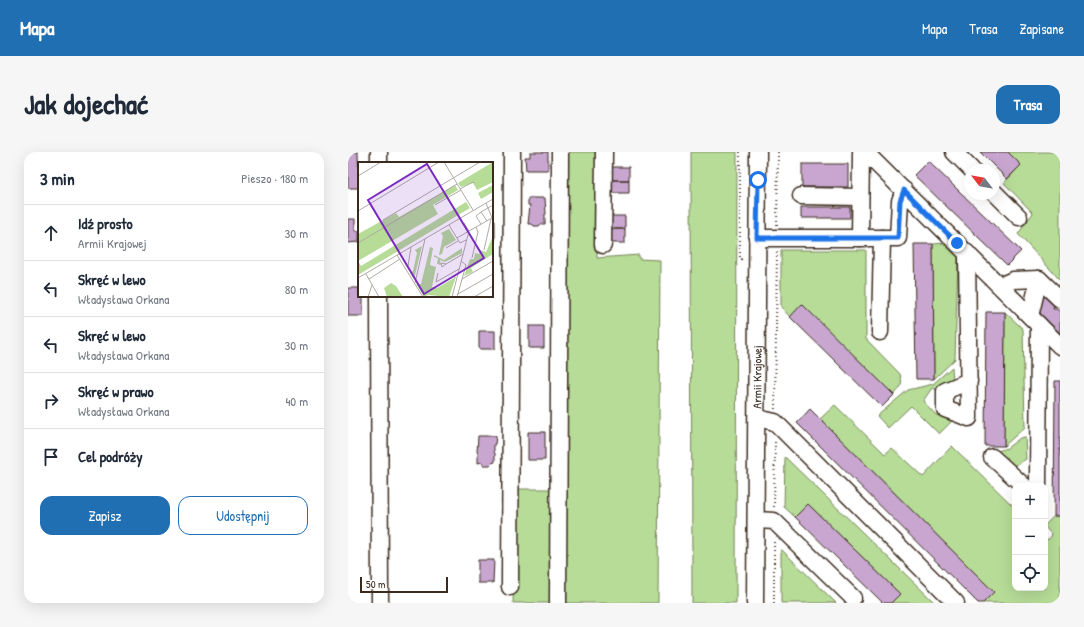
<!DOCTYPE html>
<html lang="pl">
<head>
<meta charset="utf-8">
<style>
  :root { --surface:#fff; --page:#f6f6f7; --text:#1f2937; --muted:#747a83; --line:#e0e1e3; --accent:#1f6fb2 }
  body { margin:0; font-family:"Patrick Hand",sans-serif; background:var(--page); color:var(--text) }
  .controls { position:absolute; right:12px; bottom:12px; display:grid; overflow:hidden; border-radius:8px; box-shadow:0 4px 16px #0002 }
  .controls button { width:36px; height:36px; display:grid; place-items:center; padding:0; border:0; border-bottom:1px solid var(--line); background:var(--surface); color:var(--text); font:20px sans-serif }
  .compass { position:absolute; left:616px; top:12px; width:36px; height:36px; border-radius:50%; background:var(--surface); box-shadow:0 4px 16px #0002; rotate:301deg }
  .scale { position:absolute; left:12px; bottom:10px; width:88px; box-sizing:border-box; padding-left:4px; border:2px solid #3b2a1e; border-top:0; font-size:11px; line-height:14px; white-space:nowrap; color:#3b2a1e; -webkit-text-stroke:3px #fff; paint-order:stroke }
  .stop { position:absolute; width:12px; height:12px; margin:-9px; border:3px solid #1a73e8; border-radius:50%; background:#fff }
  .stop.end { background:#1a73e8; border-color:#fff; box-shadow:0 1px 4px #0008 }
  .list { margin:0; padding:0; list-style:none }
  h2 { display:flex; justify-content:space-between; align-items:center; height:52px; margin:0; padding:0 16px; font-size:17px }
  h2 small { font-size:13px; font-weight:400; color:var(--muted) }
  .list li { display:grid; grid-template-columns:26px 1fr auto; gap:12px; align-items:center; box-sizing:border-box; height:56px; padding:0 16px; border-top:1px solid var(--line) }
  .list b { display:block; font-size:15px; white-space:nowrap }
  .list p { margin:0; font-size:13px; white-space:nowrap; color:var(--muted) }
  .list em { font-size:13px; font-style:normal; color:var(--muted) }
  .actions { display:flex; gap:8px; padding:12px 16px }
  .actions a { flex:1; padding:9px 0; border:1px solid var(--accent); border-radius:12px; text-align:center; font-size:14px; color:var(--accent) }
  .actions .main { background:var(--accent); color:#fff }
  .icon { flex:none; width:22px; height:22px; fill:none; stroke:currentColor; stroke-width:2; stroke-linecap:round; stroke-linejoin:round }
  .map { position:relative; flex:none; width:712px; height:451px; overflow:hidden; border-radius:12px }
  header { display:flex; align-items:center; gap:24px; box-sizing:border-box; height:56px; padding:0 20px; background:var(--accent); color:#fff }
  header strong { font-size:19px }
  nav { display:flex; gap:22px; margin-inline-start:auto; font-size:14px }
  .intro { display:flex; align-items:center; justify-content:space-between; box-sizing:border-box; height:96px; padding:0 24px }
  h1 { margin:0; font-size:28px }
  .button { padding:10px 18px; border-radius:12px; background:var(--accent); color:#fff; font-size:14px; font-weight:700 }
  main { display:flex; gap:24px; padding:0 24px }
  aside { flex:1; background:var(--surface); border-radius:12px; box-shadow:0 4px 16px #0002 }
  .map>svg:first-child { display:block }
</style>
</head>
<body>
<header>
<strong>Mapa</strong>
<nav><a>Mapa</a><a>Trasa</a><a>Zapisane</a></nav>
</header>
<div class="intro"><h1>Jak dojechać</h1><a class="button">Trasa</a></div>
<main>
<aside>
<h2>3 min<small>Pieszo · 180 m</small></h2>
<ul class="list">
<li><svg class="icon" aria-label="ahead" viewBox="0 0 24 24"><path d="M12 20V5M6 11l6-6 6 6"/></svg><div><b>Idź prosto</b><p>Armii Krajowej</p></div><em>30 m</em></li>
<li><svg class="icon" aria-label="left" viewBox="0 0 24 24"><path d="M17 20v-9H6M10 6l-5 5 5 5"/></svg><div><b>Skręć w lewo</b><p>Władysława Orkana</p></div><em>80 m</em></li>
<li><svg class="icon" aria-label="left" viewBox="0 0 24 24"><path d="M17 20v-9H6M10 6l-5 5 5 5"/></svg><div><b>Skręć w lewo</b><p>Władysława Orkana</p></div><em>30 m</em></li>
<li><svg class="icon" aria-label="right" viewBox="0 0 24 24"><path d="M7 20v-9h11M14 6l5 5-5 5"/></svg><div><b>Skręć w prawo</b><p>Władysława Orkana</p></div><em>40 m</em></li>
<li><svg class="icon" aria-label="arrive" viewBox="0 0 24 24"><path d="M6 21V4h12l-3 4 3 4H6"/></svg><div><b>Cel podróży</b></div></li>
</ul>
<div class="actions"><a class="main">Zapisz</a><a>Udostępnij</a></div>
</aside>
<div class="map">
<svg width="712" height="451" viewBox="0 0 712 451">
  <rect width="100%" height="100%" fill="#fff"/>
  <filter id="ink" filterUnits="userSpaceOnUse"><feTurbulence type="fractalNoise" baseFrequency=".025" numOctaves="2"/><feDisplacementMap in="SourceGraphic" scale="8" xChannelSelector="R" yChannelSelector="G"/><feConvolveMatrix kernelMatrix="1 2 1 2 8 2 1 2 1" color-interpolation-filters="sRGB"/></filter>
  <g filter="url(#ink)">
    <!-- green -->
    <path fill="#b6dc97" stroke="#78835a" d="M206,0H249V106L291,103V107L312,108L310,451H165L169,337H206Z
      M343,0H389L388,451H344Z
      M660,0H712V128L670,82L685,61L656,31L673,13Z
      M597,91L610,104L607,207L586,227L585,92Z
      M433,98H518V187L552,222C555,233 554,234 546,243L454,153L442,165L433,155Z
      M657,160L675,177L677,275L656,294Z
      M604,215L605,230L590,239L584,236L575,249L588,263H610L591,282L563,254L540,276L529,264L560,238L585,232Z
      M487,253L537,302L544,296L575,325L604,294L667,356V436H697V385L700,388L704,383L697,375V373L706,364H712V451H635L646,440L472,267Z
      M677,285L678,307L663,316L646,300L659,296L672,286Z
      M437,305L587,451H543L552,442L460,352L447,365L436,355Z
      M433,397L488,451H433Z"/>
    <!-- building -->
    <path fill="#c8a6d0" stroke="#3b2a1e" d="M0,0H10L11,36H0Z
      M182,0H200V18H178L177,5H182Z
      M632,0H660L673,13L659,27Z
      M580,9L673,99L659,113L566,23Z
      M454,12H500V35H454Z
      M263,15H281V28H263Z
      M263,28H281V41H263Z
      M180,46H197L198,62H197V72H193L191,74H186L184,72H180L182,53H180Z
      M453,55H502V66H453Z
      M259,64H277V77H259Z
      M0,67H7V79H11V90L0,91Z
      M144,68H147V90H144Z
      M259,77H277V91H259Z
      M566,92H585L586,227H568Z
      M0,136H11V144H15V164H0Z
      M698,144L706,152L705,157H709L712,160V185L694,167L691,158L692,146Z
      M454,152L546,243L534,255L442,165Z
      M638,160H657L656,294H637Z
      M181,174H196V196H181Z
      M131,179H147V197H131Z
      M707,229H712V364H706Z
      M462,257L646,440L635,451H630L449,271Z
      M180,280H197V308H180Z
      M130,284H148L147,292H146V300L147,301V310L144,311L142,313H135L134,310L130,311V301L129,300Z
      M460,352L552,442L543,451H535L447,365Z
      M130,408H146L145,431H130Z"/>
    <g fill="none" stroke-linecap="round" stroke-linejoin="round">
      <defs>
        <g id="minor">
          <path d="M31,0V11"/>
          <path d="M517,0L712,194"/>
          <path d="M606,0L624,18"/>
          <path d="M646,40L671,65"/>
          <path d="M453,44L512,45"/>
          <path d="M409,86H550L552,49L556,38"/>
          <path d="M512,86L513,0"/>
          <path d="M255,93L256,0"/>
          <path d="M619,101L621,266L597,257V239L621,229"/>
          <path d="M652,134L665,128L691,127L712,147"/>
          <path d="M31,144L32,451"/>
          <path d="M682,164L691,127"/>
          <path d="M532,180L534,86"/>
          <path d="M409,266L427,270L608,451"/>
          <path d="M644,305L676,334"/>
          <path d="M690,334L691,173"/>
          <path d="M409,368L426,369L505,446"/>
          <path d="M162,435L164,0"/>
          <path d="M210,451L212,0"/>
          <path id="s1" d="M407,451L410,0"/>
        </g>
      </defs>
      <!-- minor casing -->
      <use href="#minor" stroke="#3b2a1e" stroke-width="19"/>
      <!-- path -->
      <path stroke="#3b2a1e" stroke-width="2" stroke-dasharray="1 3" stroke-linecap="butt" d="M392,0V107L397,108
        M429,73L430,0
        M427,257L429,99
        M426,355L427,289
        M426,451V387"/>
      <!-- minor -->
      <use href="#minor" stroke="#fff" stroke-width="16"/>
    </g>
  </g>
  <g fill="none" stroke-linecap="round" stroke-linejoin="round" filter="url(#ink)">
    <!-- route -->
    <path stroke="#1a73e8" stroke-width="5" d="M410,28L409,86H550L552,49L556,38L609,91"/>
  </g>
  <g text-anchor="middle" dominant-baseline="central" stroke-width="4" stroke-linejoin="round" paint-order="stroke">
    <!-- street labels -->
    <g font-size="12" fill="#3b2a1e" stroke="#fff">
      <text stroke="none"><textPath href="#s1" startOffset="226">Armii Krajowej</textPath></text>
    </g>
  </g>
  <!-- overview -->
  <g transform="translate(10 10)">
    <rect width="135" height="135" fill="#fff"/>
    <path d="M135,0V20L119,28L115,21L103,25L100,21ZM97,23L100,28L75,43L80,52L0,99L3,104L108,40L112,46L0,113V72L38,51L41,55ZM135,23V30L123,37L120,31ZM91,67L98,78L86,85L84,92L81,93L85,74L83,71ZM135,74V92L113,106L115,110L106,114L112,97H116L117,91L121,92L122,88L128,90ZM64,84L56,117L52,111L55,109L59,91L57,88ZM72,85L75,86L72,103L78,105L74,125L79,126L96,116V113L98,115L91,135L70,133L66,135L58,122H63ZM104,86V91L87,100L82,98L83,103L79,102L80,96L76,95V93L86,98ZM33,121L38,124L45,135H29L26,126Z" fill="#b6dc97"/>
    <path fill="none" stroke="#b1aaa5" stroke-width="1" d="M86,0L115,48M0,14L23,0M102,27L115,20L117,21M77,43L103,28M0,49L81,0M25,58L122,0M129,59L123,50L135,43M123,62L118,54L123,50M91,63L102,81L108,78M99,76L111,69L106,61M0,81L99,22M88,86L100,79M126,88L133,57M39,93L65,135M114,96L120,70L118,65M88,102L83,101L84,105L88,102L105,92M50,104L53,85M80,111L78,120L101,107M8,112L21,135M0,116L135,37M11,117L42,97M104,117L135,99M57,121L67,77M100,132L135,112M10,135L14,123M94,135L111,69L134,56L128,41M99,135L108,103L103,99M116,135L135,124"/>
    <path fill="#7b2cbf" fill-opacity="0.15" stroke="#7b2cbf" stroke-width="2" d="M69,2L126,96L66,132L10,38Z"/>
    <rect width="135" height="135" fill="none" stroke="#3b2a1e" stroke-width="2"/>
  </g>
</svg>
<div class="controls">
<button>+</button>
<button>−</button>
<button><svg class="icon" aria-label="locate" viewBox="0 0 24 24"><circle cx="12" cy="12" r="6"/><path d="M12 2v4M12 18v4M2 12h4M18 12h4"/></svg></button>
</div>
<svg class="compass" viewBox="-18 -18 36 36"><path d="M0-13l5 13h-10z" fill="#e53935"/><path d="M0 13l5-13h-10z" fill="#747a83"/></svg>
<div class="scale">50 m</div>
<div class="stop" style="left:410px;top:28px"></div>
<div class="stop end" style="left:609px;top:91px"></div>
</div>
</main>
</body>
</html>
